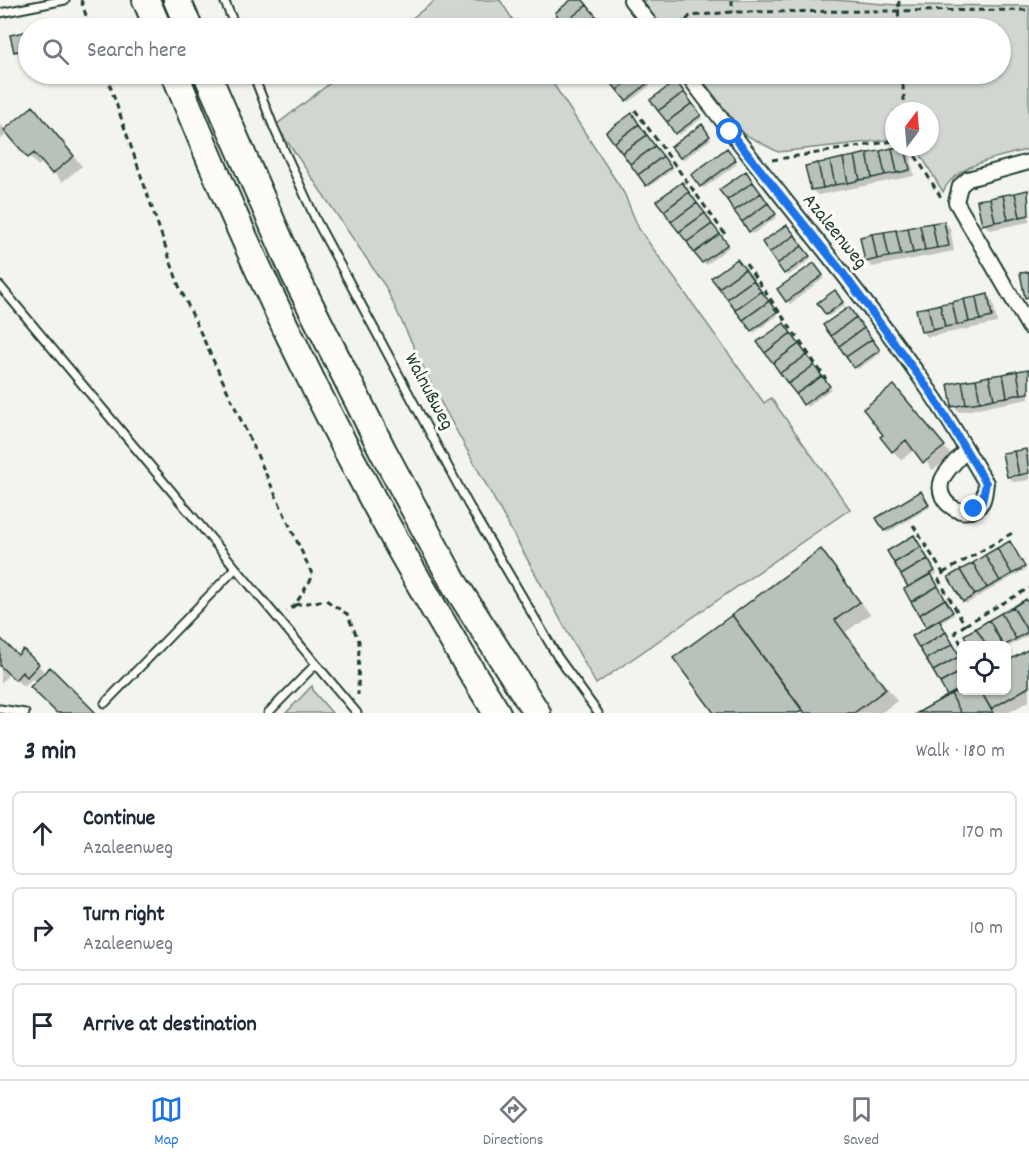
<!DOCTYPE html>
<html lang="en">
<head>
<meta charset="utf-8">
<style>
  :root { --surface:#fff; --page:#f2f2f3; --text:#1f2937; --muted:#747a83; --line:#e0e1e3; --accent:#1a73e8 }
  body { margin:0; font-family:Dekko,sans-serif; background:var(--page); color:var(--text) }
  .controls { position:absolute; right:18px; bottom:18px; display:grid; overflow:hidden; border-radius:9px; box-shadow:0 2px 4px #0004 }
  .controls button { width:54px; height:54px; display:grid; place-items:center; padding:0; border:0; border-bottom:2px solid var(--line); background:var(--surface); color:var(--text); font:30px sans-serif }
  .compass { position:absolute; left:885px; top:102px; width:54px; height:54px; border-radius:50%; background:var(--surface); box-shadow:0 2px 4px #0004; rotate:16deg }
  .stop { position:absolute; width:18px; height:18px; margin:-14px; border:4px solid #1a73e8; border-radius:50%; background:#fff }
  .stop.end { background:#1a73e8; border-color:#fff; box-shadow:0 2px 6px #0008 }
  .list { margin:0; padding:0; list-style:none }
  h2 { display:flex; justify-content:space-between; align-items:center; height:78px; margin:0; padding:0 24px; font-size:26px }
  h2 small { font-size:20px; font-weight:400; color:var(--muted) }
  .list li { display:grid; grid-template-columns:39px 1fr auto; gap:18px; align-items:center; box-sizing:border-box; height:84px; margin:0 12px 12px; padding:0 12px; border:2px solid var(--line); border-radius:9px }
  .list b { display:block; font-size:22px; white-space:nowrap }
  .list p { margin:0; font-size:20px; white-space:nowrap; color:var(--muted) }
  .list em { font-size:20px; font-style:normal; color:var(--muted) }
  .icon { flex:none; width:33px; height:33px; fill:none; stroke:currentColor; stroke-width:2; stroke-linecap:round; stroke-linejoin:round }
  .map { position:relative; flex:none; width:1029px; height:713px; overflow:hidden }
  .search { position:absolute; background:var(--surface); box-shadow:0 2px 4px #0004; left:18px; right:18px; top:18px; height:66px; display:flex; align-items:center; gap:15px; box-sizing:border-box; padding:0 21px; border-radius:33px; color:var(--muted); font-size:22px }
  .sheet { height:366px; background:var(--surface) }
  nav { display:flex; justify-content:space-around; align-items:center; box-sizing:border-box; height:84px; border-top:2px solid var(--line); background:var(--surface); font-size:16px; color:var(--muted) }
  nav a { display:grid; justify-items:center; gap:3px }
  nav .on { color:var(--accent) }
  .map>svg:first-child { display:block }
</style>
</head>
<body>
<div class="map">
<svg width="1029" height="713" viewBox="0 0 1029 713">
  <rect width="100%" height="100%" fill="#f4f4ef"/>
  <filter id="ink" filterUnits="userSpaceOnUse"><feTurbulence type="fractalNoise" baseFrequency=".0167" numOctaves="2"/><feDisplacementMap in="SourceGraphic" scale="12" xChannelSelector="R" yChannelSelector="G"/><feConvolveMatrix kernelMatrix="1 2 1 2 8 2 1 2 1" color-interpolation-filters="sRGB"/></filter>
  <g filter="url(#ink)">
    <!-- green -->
    <path fill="#d1d6d1" stroke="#788a82" stroke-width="1.5" d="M436,0H500L518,28H399Z
      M641,0H834L897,5L1029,6V149C1001,157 956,163 943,192L916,147H930V111H894V139L778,152L744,134L698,74H1000V28H663Z
      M342,74H547L624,193L639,229L764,403L771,398L850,509L596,684L434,390L385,286L276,125Z
      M312,686L314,692L332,713H286Z"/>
    <!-- shadow -->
    <path fill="#0003" d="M573,0H581L605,28H569L557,13Z
      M28,32V55L21,57L15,51L12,36Z
      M606,74H641L651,85L629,102Z
      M678,85L702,118L679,135L676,133Z
      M41,117L82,166L62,182L43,161L38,166L9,132L0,140V124L6,130Z
      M634,118L672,170L649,187L647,185Z
      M704,129L711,139L683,160L681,157Z
      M904,147L910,153L914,176L818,195L812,190Z
      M729,153L737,164L704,188L701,186Z
      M748,176L777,217L753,234L722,190Z
      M684,186L729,247L706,265L658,201Z
      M1029,191V222L990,230L984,224L979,202Z
      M944,222L950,228L954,251L872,267L866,261Z
      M789,229L811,259L788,276L764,243Z
      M739,263L778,315L754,333L713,278Z
      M816,267L824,278L790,304L779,289Z
      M837,295L845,305L829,316L827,314Z
      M987,296L993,302L997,323L928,337L922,332Z
      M851,311L881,353L858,369L855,367Z
      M786,327L831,389L807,407L760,342Z
      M1029,370V399L959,412L954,406Z
      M932,432L952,456L933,470L915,449L901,460L893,451L885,435Z
      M1029,450V480L1014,482L1008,477L1004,454Z
      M923,496L930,507L887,533L885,530Z
      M916,539L937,574L932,576L954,615L941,623L962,659V690H1006L1029,651V701L1008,713H920L949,696L928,628L906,590L910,587Z
      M1012,545L1026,569L966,604L964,601Z
      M821,551L870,614L846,632L897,701L881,713H716L675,659Z
      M1029,599V635L1006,648V646H972L966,635Z
      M0,640L18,657L23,651L46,673L50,669L94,713H59L32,687L36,683L32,679L24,687L9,674L1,683Z"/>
    <!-- building -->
    <path fill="#b9c1bb" stroke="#1f3d34" stroke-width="1.5" d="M571,0H583L587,5L563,24L555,13Z
      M587,5L596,16L580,28H567L563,24Z
      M596,16L605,27L603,28H580Z
      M28,31V48L14,52L10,35Z
      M615,74H637L617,90L608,79Z
      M637,74H643L649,82L626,101L617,90Z
      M676,81L684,92L658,111L650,100Z
      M684,92L692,103L667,122L658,111Z
      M692,103L701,115L675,134L667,122Z
      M33,106L74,156L52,174L34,153L28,158L4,130Z
      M632,113L639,124L614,143L606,132Z
      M639,124L647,135L622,153L614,143Z
      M702,124L710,136L680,158L671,147Z
      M647,135L655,146L630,164L622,153Z
      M655,146L663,156L638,175L630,164Z
      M905,147L910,170L897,173L892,148Z
      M727,148L736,160L700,187L691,175Z
      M892,148L897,173L885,175L880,151Z
      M880,151L885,175L872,178L867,153Z
      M867,153L872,178L860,180L855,156Z
      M663,156L671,167L646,186L638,175Z
      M855,156L860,180L848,183L843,158Z
      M843,158L848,183L835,185L830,161Z
      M830,161L835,185L823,188L818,163Z
      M818,163L823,188L811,190L805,166Z
      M746,171L753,182L727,200L719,190Z
      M682,182L689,192L664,211L656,201Z
      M753,182L761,193L734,211L727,200Z
      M1028,190L1029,215L1020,217L1015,193Z
      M689,192L697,203L671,222L664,211Z
      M761,193L768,203L742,222L734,211Z
      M1015,193L1020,217L1008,220L1003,195Z
      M1003,195L1008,220L995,222L990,198Z
      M990,198L995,222L982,225L977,200Z
      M697,203L705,213L679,232L671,222Z
      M768,203L776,214L749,232L742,222Z
      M705,213L712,224L687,242L679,232Z
      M944,221L949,246L937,248L932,223Z
      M932,223L937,248L925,250L920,225Z
      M712,224L720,234L694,253L687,242Z
      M787,225L795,235L769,253L762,242Z
      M920,225L925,250L913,253L908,228Z
      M908,228L913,253L901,255L896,230Z
      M896,230L901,255L889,257L884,232Z
      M884,232L889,257L877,259L872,234Z
      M720,234L728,244L702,263L694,253Z
      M872,234L877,259L865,262L860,237Z
      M795,235L802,246L777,264L769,253Z
      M802,246L810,256L784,274L777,264Z
      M737,259L745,269L719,288L711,278Z
      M814,263L823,275L786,302L777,289Z
      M745,269L753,280L727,299L719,288Z
      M1029,272V297L1025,298L1020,273Z
      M753,280L761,291L735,310L727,299Z
      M835,290L843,302L826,315L817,303Z
      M761,291L769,301L743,320L735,310Z
      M988,294L992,317L980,320L976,297Z
      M976,297L980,320L969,322L964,299Z
      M964,299L969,322L957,325L952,302Z
      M769,301L777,312L751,331L743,320Z
      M952,302L957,325L945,327L940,304Z
      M940,304L945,327L933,330L928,307Z
      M849,307L856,317L831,336L823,325Z
      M928,307L933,330L921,332L916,309Z
      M856,317L864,328L839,346L831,336Z
      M784,323L791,333L765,353L757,342Z
      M864,328L872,339L846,357L839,346Z
      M791,333L799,344L773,363L765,353Z
      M872,339L880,350L854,368L846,357Z
      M799,344L807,355L780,373L773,363Z
      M807,355L814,365L788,384L780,373Z
      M814,365L822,376L796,394L788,384Z
      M1029,369V393L1021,394L1017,371Z
      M1017,371L1021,394L1007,397L1003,374Z
      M1003,374L1007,397L994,399L989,376Z
      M822,376L830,386L803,405L796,394Z
      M989,376L994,399L980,402L976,379Z
      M976,379L980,402L966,404L962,381Z
      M962,381L966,404L952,407L948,384Z
      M894,385L945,446L923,463L906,440L892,452L880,437L883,435L863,409Z
      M1026,449L1029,473L1019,475L1014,451Z
      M1014,451L1019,475L1007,477L1002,453Z
      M921,491L929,505L884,531L876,518Z
      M914,535L921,547L894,563L887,551Z
      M1010,541L1025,567L1012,574L997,548Z
      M921,547L928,559L901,575L894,563Z
      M997,548L1012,574L1000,581L985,555Z
      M821,549L860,602L835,620L886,689L854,713H805L732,615Z
      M985,555L1000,581L987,588L973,563Z
      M928,559L935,571L908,587L901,575Z
      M973,563L987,588L975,595L960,570Z
      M960,570L975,595L963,602L948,577Z
      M931,574L938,586L911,602L904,589Z
      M938,586L945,599L919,615L911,602Z
      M945,599L953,612L926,627L919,615Z
      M1026,599L1029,605L1028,632L1013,607Z
      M1013,607L1028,632L1016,639L1001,613Z
      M1001,613L1016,639L1004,646L989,620Z
      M732,615L802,710L798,713H714L673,658Z
      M939,620L946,632L919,648L912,636Z
      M989,620L1003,646H987L976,628Z
      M976,628L987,646H970L964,635Z
      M946,632L953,644L926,659L919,648Z
      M0,638L18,655L23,649L39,664L27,677L22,672L15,680L0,666Z
      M953,644L960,656L933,671L926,659Z
      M1029,649V687L991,709L980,690H1006V662Z
      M960,656L962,671L940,683L933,671Z
      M50,667L96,713H57L30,687Z
      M962,671V688L947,696L940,683Z
      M962,688V690H980L993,713H961L951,694Z
      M951,694L961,713H917L947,696Z"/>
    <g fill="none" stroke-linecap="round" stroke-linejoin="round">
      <defs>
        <path id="lane" d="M224,0L236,28
          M0,13L65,0
          M253,74L274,128L316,220L468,504L557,656L598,713
          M0,286L357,713
          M105,703L235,569
          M0,709L25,713
          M268,713L315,665"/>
        <path id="street" d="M631,0L653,28
          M687,74C766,181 855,282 931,393C951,422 968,453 986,483C985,488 985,497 982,502C969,524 933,504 942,480C946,470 959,458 966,450
          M1029,162L968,179L960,186L956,202L1029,327"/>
        <path id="highway" d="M146,0L158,28
          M177,0L189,28
          M175,74C263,295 371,512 497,713
          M207,74L295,275L383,451L454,583L537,713"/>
      </defs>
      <!-- lane casing -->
      <use href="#lane" stroke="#1f3d34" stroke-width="11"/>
      <!-- street casing -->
      <use href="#street" stroke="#1f3d34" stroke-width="18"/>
      <!-- highway casing -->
      <use href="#highway" stroke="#1f3d34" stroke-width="30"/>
      <!-- path -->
      <path stroke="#1f3d34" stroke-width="3" stroke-dasharray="6 4.5" stroke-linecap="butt" d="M81,0L90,28
        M732,0V12
        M679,28L690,16L732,12L1029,10
        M898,28L899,0
        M106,74L179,286L313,576L295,605L287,612
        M902,74L905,111
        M635,110L725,234
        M910,147L942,199
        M772,160L894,141
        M746,264L826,379
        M913,525L943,573L939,580L965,625L955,632L962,646
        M943,573L1014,532
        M295,605L326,600L347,614L359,641L358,695
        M965,625L1029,588"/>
      <!-- lane -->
      <use href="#lane" stroke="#fdfcf7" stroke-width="7"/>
      <!-- street -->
      <use href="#street" stroke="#fdfcf7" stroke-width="14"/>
      <!-- highway -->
      <use href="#highway" stroke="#fdfcf7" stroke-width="26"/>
    </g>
  </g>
  <g fill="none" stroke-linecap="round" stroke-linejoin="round" filter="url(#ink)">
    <!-- route -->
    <path stroke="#1a73e8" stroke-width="8" d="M730,132L843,273L932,394L986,483L982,502L974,509"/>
  </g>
  <g text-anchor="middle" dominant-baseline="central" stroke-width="6" stroke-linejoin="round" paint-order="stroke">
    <!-- street labels -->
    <g font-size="20" fill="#1f3d34" stroke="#fdfcf7">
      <text transform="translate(834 232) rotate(51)">Azaleenweg</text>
      <text transform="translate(428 392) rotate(62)">Walnußweg</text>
    </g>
  </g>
</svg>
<div class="controls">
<button><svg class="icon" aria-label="locate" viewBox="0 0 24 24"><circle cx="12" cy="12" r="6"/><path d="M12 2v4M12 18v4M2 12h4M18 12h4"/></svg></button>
</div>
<svg class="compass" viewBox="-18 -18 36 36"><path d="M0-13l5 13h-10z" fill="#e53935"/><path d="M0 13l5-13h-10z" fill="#747a83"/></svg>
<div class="stop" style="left:730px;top:132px"></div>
<div class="stop end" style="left:974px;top:509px"></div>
<div class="search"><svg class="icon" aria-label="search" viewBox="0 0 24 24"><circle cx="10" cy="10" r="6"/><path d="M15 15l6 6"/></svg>Search here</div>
</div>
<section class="sheet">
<h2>3 min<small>Walk · 180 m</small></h2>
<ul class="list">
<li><svg class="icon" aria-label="ahead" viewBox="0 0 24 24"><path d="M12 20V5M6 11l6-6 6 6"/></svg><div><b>Continue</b><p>Azaleenweg</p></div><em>170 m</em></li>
<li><svg class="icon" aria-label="right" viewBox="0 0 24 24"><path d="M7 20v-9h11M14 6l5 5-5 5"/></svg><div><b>Turn right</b><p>Azaleenweg</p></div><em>10 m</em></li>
<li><svg class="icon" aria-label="arrive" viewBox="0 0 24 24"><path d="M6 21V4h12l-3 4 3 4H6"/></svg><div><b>Arrive at destination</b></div></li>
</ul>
</section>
<nav>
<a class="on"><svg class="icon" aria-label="map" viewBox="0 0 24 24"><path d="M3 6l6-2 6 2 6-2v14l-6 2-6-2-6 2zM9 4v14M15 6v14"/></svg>Map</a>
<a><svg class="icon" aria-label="directions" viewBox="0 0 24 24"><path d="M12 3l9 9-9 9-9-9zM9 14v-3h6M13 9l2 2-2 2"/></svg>Directions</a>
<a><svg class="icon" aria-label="saved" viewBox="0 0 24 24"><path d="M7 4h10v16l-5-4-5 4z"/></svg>Saved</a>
</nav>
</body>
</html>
